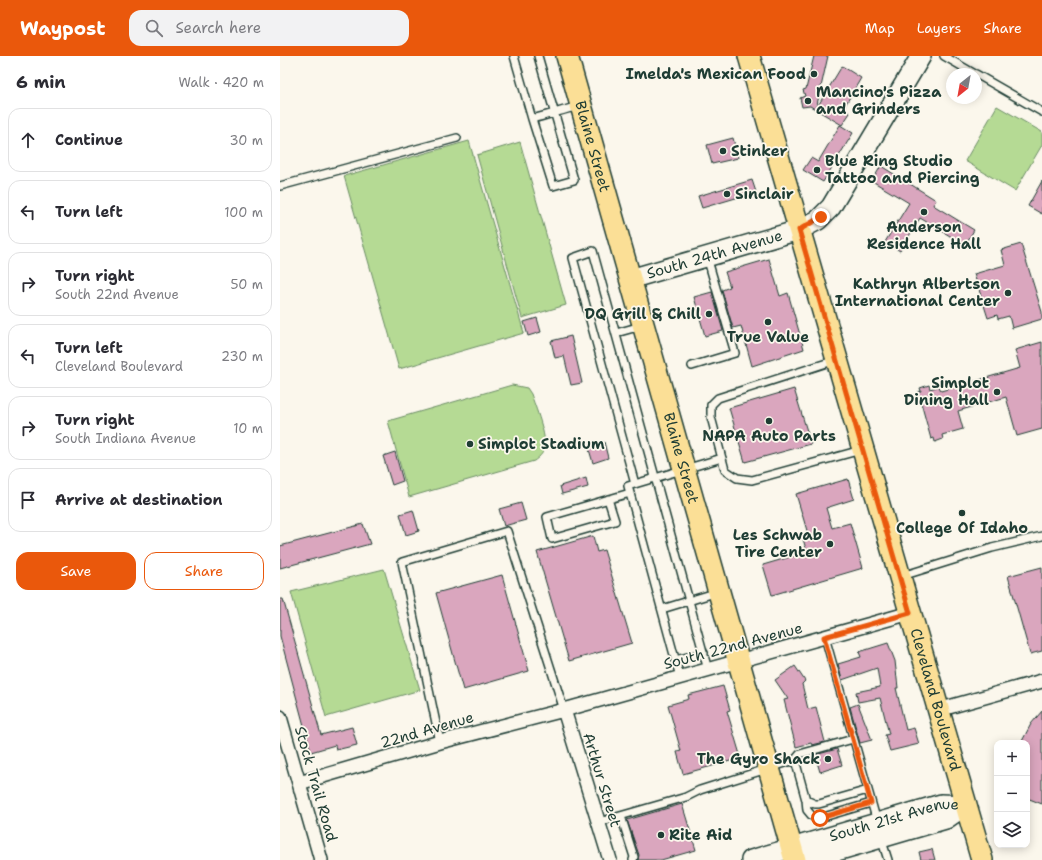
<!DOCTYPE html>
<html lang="en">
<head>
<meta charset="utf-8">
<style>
  :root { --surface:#fff; --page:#f2f2f3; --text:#2b2b33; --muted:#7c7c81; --line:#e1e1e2; --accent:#ea580c }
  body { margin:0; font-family:"Shantell Sans",sans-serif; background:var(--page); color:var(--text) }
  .controls { position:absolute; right:12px; bottom:12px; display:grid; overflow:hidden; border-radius:8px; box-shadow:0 2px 10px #0003 }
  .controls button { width:36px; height:36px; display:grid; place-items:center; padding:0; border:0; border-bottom:1px solid var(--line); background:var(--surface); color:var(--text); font:20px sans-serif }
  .compass { position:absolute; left:666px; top:12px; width:36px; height:36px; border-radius:50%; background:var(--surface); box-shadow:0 2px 10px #0003; rotate:211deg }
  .stop { position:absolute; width:12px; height:12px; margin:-9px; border:3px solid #ea580c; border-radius:50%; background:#fff }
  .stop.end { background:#ea580c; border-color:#fff; box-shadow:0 1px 4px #0008 }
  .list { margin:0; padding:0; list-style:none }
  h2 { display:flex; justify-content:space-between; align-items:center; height:52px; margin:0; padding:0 16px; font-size:17px }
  h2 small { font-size:13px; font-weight:400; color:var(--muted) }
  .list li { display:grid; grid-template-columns:26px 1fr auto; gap:12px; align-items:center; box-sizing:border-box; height:64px; margin:0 8px 8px; padding:0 8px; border:1px solid var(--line); border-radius:12px }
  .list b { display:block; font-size:15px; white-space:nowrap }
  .list p { margin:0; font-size:13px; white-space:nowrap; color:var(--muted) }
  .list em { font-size:13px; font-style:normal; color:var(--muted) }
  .actions { display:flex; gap:8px; padding:12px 16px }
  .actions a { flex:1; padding:9px 0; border:1px solid var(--accent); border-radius:12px; text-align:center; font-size:14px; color:var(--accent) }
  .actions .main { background:var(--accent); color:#fff }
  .icon { flex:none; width:22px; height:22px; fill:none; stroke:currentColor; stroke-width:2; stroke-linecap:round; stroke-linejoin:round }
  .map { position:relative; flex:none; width:762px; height:804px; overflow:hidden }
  header { display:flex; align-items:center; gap:24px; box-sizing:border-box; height:56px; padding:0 20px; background:var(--accent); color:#fff }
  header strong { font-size:19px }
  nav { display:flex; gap:22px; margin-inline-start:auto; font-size:14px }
  .search { width:280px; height:36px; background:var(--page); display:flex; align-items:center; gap:10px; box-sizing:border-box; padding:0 14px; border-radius:12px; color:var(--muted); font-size:15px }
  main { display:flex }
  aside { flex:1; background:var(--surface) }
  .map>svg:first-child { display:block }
</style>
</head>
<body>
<header>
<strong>Waypost</strong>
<div class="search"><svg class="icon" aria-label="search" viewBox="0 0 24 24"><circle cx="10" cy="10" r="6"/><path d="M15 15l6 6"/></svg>Search here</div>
<nav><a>Map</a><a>Layers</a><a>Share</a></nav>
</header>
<main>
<aside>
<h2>6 min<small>Walk · 420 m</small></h2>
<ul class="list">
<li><svg class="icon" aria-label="ahead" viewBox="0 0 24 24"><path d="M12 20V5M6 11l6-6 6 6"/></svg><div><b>Continue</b></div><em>30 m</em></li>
<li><svg class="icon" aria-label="left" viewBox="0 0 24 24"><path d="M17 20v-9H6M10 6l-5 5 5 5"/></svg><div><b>Turn left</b></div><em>100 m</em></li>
<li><svg class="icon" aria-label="right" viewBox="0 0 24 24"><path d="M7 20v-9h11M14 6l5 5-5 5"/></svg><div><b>Turn right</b><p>South 22nd Avenue</p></div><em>50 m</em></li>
<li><svg class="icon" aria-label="left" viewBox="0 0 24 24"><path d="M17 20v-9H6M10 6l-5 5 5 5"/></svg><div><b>Turn left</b><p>Cleveland Boulevard</p></div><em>230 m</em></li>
<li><svg class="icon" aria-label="right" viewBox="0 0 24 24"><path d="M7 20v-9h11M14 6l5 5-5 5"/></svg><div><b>Turn right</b><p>South Indiana Avenue</p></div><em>10 m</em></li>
<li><svg class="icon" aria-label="arrive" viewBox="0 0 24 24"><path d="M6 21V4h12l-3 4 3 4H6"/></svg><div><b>Arrive at destination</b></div></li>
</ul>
<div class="actions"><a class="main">Save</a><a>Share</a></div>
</aside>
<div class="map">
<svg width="762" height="804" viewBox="0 0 762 804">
  <rect width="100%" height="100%" fill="#fbf7ec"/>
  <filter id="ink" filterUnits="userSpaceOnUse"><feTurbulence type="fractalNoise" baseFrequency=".025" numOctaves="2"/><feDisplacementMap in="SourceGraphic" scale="8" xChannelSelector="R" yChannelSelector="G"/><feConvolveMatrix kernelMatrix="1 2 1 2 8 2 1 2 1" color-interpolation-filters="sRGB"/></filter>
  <g filter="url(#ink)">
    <!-- green -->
    <path fill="#b5da94" stroke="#6a8c64" d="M717,50L762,76V89L735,135L685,105Z
      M189,85L244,277L119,313L64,120Z
      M240,86L286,249L242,262L197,99Z
      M232,329L247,332L251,338C255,350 268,382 264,393C263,398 258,402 254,405L129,441L108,365Z
      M104,513L140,634L46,661L11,536Z"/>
    <!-- building -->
    <path fill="#daa6be" stroke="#1f3d34" d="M534,0H548L536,53L562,10L581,22L563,53L570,57L562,69L530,50L522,51L520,42L525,40L523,34L526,33Z
      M560,69L573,77L543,126L523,114L531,102L538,106Z
      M453,82L458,102L432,108L427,89Z
      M601,110L656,144L653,149L694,174L685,189L640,162L620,195L605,186L629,147L592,125Z
      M472,124L476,136L422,152L418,140Z
      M762,125V158L748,150Z
      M741,188L762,256V263L732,272L729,260L718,263L717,259L708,262L694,218L725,209L721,194Z
      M489,203L500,240L508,237L524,293L472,310L461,270L453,272L442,234L450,231L445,216Z
      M432,236L443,275L425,280L414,241Z
      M257,262L261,276L248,280L244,266Z
      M291,280L302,327L291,329L284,300L275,302L271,285Z
      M762,286V373L737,380L726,341L678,355L683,373L662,379L663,383L655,386L654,382L651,383L638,336L641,335L640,332L649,329L650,333L659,330L661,335L740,312L735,294Z
      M514,333L531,388L465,406L449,352Z
      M324,386L328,402L313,407L308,390Z
      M115,396L123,425L112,429L103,400Z
      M306,422L308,431L282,438L280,430Z
      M568,423L574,443L546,452L552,472L570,467L583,512L492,539L483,509L527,496L522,480L528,478L516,438Z
      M241,447L246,464L224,470L219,453Z
      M133,454L139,475L126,479L120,458Z
      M83,468L90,488L0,512V490Z
      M313,480L317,496L324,494L352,587L289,605L257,496Z
      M762,511V595L750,598L728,520Z
      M222,519L249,615L183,634L156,537Z
      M0,543H3L41,679L72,671L77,689L56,694L55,689L31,696L0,580Z
      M608,587L615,605L618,632H616L626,674L634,672L639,688L610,695L605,679L609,678L600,642L578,646L576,636L600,631L597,612L562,624L558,608L581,601L579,596Z
      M515,610L525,625L522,628L528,653L536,651L545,686L532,689L531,687L516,691L504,644L508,643L495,624Z
      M443,630L450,654L447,655L461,702L403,718L397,696L401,695L388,649L409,643L408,639Z
      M578,648L592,684L580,687L570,651Z
      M762,655V748L747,742V687H741L751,668Z
      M557,693L562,709L540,716L535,699Z
      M402,748L416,794L381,804H358L359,799L347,764Z
      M652,793L655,804H641L639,796Z"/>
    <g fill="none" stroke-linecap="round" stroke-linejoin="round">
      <defs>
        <path id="lane" d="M234,0L252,63
          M258,0L294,124L273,130L252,63C268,59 283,54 299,50
          M664,0L695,18
          M696,18L762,56
          M0,130L177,82
          M336,277L361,270
          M556,304L438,342L431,349V361L445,414L457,422L472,424L581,394
          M412,310L455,297L427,201
          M355,428L293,202L313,195L428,614
          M328,443L335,465L272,483L267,461L350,437
          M622,520L712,492L762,480
          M382,553L438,536
          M545,581L597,766
          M395,604L424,597
          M400,621L348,430L442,402
          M160,686L122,506L227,475L284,654
          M515,704L520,698L573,683
          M526,744L535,748H539L588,734
          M341,760L354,801L353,804
          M319,766L406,741L420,734L515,704L526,744L527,754L532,760L540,762L591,747
          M601,782L608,804"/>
        <path id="street" d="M284,654L330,804
          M658,654L762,625
          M0,661L41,804
          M19,727L160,686L284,654L630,557"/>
        <g id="secondary">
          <path id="s1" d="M350,223L519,174L538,164L551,151L641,0"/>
          <path id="s2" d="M471,804L661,748L686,749"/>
          <path d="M526,804L666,763L686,749"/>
        </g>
        <g id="primary">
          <path id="s3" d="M287,0L515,804"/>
          <path id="s4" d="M469,0L702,804"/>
        </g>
      </defs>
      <!-- lane casing -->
      <use href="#lane" stroke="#1f3d34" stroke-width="10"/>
      <!-- street casing -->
      <use href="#street" stroke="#1f3d34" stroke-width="16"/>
      <!-- secondary casing -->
      <use href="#secondary" stroke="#1f3d34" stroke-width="22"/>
      <!-- primary casing -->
      <use href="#primary" stroke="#1f3d34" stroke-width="24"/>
      <!-- lane -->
      <use href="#lane" stroke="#fbf7ec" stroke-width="7"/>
      <!-- street -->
      <use href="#street" stroke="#fbf7ec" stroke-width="13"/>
      <!-- secondary -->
      <use href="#secondary" stroke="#fbf7ec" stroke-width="19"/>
      <!-- primary -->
      <use href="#primary" stroke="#fbdf96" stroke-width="21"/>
    </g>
  </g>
  <g fill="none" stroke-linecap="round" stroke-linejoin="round" filter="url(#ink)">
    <!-- route -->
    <path stroke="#ea580c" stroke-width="5" d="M540,762L591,747L544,581L630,557L519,174L541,161"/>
  </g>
  <!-- markers -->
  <g fill="#1f3d34" stroke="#fbf7ec" stroke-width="1.5">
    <circle cx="534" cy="18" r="4"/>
    <circle cx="528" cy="45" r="4"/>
    <circle cx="443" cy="95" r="4"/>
    <circle cx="537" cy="114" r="4"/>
    <circle cx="447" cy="138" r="4"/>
    <circle cx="644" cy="156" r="4"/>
    <circle cx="728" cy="237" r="4"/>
    <circle cx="429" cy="258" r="4"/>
    <circle cx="488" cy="266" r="4"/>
    <circle cx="717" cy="336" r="4"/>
    <circle cx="489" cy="365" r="4"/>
    <circle cx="190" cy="388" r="4"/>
    <circle cx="682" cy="457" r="4"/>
    <circle cx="550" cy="488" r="4"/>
    <circle cx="548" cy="703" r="4"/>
    <circle cx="381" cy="779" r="4"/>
  </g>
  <g text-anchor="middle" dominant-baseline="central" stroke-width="3.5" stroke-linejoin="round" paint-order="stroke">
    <!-- poi labels -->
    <g font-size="15" font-weight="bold" fill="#1f3d34" stroke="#fbf7ec" text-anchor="end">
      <text x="526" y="18">Imelda's Mexican Food</text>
      <text x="536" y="36" text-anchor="start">Mancino's Pizza<tspan x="536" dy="17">and Grinders</tspan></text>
      <text x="451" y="95" text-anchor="start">Stinker</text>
      <text x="545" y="105" text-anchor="start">Blue Ring Studio<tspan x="545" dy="17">Tattoo and Piercing</tspan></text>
      <text x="455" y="138" text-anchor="start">Sinclair</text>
      <text x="644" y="171" text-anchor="middle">Anderson<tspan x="644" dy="17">Residence Hall</tspan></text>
      <text x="720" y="228">Kathryn Albertson<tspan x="720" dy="17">International Center</tspan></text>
      <text x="421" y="258">DQ Grill &amp; Chill</text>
      <text x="488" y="281" text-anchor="middle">True Value</text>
      <text x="709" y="327">Simplot<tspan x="709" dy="17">Dining Hall</tspan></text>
      <text x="489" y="380" text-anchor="middle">NAPA Auto Parts</text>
      <text x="198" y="388" text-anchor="start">Simplot Stadium</text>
      <text x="682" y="472" text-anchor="middle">College Of Idaho</text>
      <text x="542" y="479">Les Schwab<tspan x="542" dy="17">Tire Center</tspan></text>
      <text x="540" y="703">The Gyro Shack</text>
      <text x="389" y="779" text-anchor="start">Rite Aid</text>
    </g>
    <!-- street labels -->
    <g font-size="15" fill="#1f3d34" stroke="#fbf7ec">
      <text stroke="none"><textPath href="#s3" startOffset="94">Blaine Street</textPath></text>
      <text stroke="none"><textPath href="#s1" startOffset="88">South 24th Avenue</textPath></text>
      <text stroke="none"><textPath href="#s3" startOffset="418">Blaine Street</textPath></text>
      <text transform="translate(453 590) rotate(-15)">South 22nd Avenue</text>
      <text stroke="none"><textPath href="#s4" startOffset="670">Cleveland Boulevard</textPath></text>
      <text transform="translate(147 674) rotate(-16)">22nd Avenue</text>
      <text transform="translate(322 724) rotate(73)">Arthur Street</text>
      <text transform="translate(36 728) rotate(74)">Stock Trail Road</text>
      <text stroke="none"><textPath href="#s2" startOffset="149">South 21st Avenue</textPath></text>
    </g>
  </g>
</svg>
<div class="controls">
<button>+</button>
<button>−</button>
<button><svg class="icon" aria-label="layers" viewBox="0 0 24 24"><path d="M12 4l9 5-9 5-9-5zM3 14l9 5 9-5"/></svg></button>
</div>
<svg class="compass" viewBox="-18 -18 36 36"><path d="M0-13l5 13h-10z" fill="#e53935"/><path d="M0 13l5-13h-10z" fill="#7c7c81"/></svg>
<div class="stop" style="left:540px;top:762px"></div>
<div class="stop end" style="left:541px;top:161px"></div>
</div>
</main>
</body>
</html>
